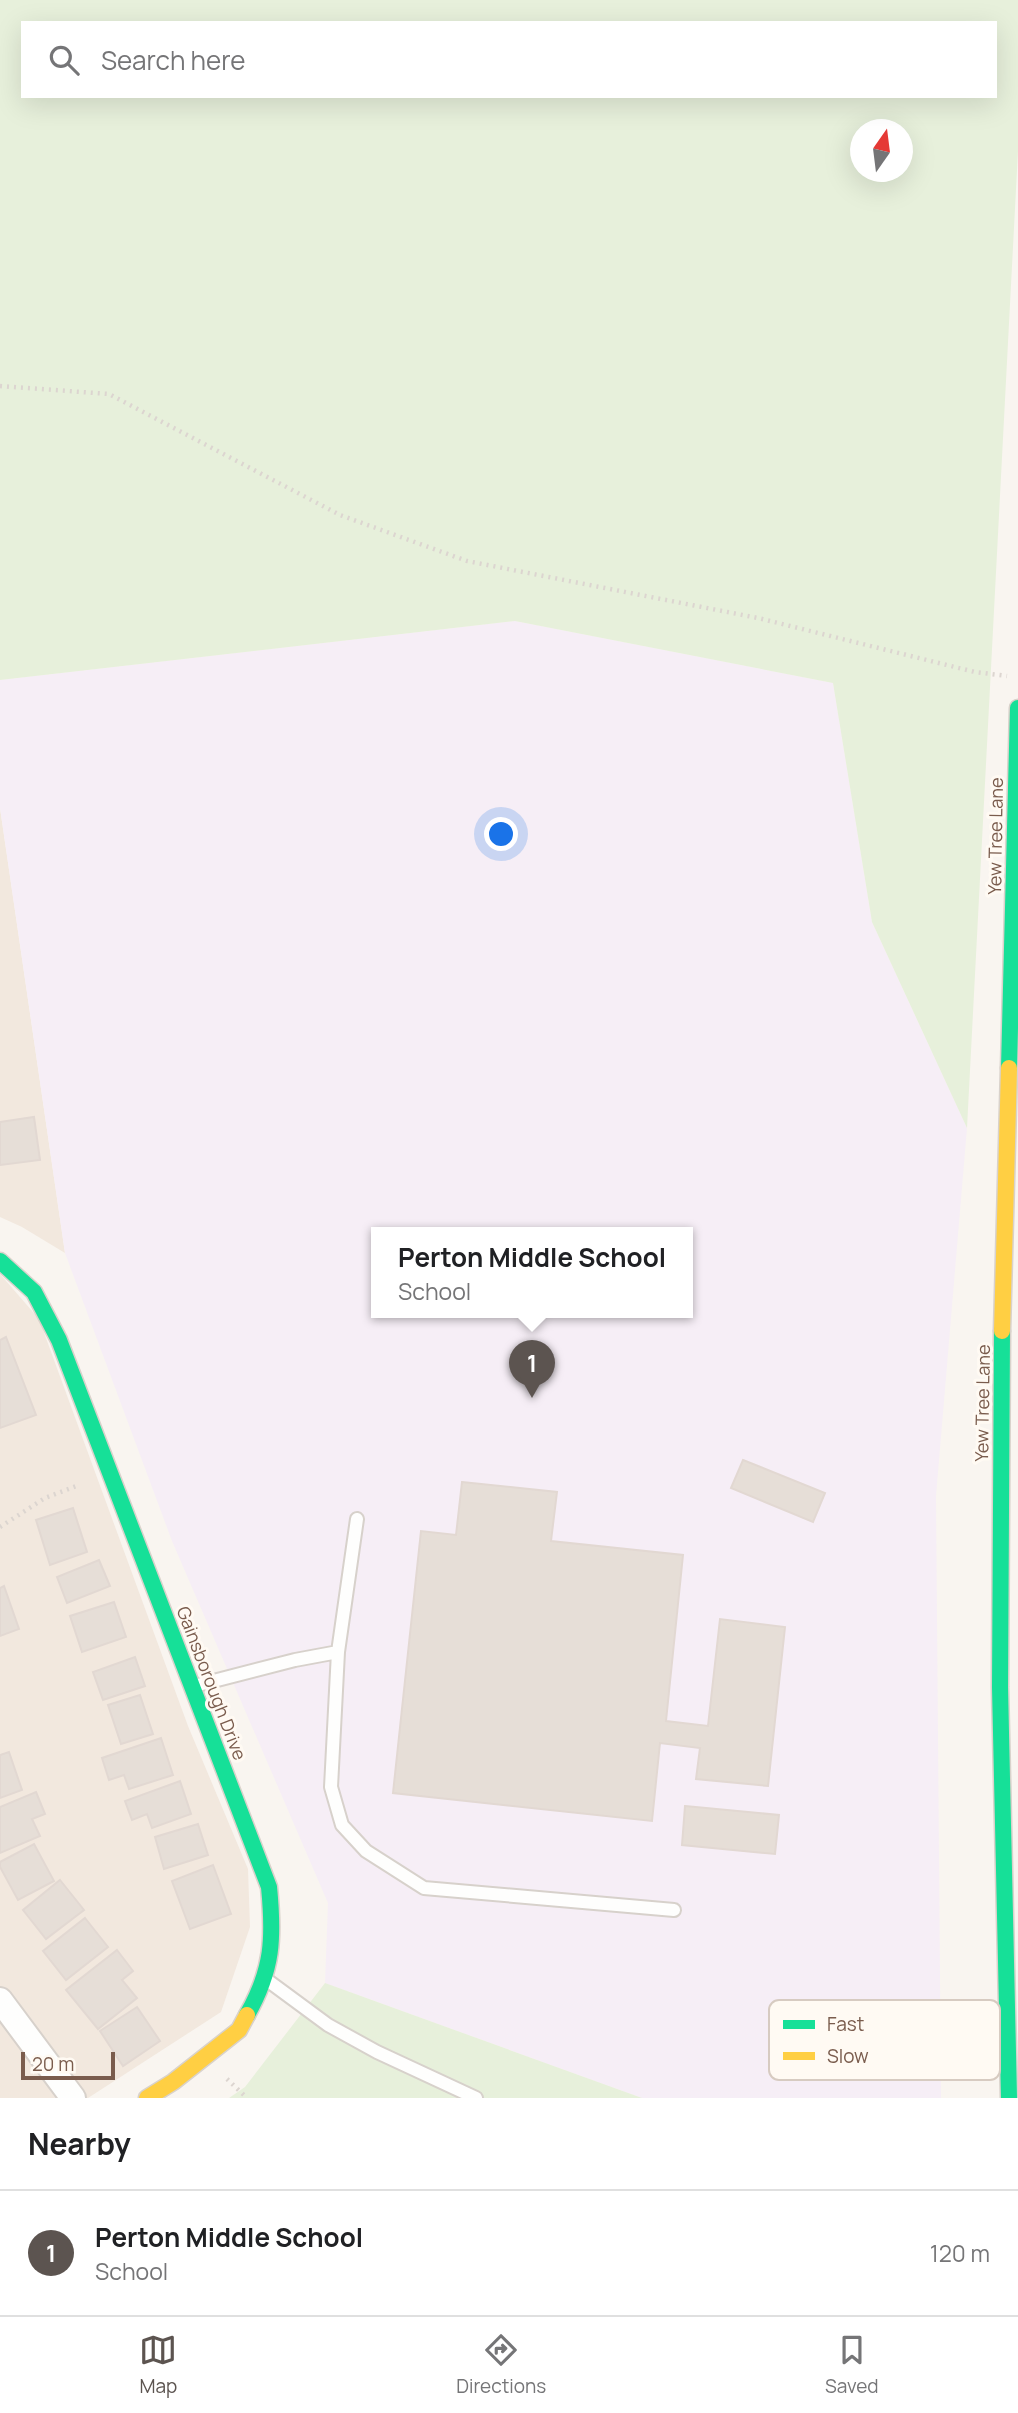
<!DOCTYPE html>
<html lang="en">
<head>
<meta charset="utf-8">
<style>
  :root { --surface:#fff; --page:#f6f6f6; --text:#202124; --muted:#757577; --line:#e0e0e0; --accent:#5c5450 }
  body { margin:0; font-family:Manrope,sans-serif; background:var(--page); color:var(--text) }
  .compass { position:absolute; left:850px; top:119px; width:63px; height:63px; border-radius:50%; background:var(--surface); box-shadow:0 7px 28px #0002; rotate:14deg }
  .scale { position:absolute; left:21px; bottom:18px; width:94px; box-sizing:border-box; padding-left:7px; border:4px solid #7a5c4d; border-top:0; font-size:19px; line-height:24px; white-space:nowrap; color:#7a5c4d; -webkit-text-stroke:5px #fffaf3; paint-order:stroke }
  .you { position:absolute; left:502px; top:835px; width:24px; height:24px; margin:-18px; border:5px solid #fff; border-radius:50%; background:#1a73e8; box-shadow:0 0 0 10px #1a73e833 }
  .badge { display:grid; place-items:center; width:46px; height:46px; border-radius:50%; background:var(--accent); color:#fff; font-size:23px; font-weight:700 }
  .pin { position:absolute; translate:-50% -58px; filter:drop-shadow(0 2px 4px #0008) }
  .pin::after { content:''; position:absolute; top:37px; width:24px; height:21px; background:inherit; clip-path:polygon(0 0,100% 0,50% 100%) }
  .popup { position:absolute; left:371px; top:1227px; width:322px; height:91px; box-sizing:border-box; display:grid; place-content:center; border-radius:0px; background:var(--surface); filter:drop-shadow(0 2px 5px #0005); font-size:23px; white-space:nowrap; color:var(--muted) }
  .popup b { font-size:26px; color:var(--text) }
  .popup::after { content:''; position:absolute; left:50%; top:100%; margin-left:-14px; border:14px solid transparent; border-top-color:var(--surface) }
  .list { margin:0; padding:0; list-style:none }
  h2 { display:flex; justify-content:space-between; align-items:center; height:91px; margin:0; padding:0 28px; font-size:30px }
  h2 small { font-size:23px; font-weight:400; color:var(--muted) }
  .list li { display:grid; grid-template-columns:46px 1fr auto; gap:21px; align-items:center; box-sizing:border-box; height:126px; padding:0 28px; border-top:2px solid var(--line) }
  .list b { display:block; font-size:26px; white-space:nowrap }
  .list p { margin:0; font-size:23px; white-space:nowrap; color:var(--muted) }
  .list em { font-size:23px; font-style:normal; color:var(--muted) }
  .icon { flex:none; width:38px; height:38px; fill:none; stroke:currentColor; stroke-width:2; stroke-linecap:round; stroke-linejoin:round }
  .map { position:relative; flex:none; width:1018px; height:2098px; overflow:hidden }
  .search { position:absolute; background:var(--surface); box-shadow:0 7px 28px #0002; left:21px; right:21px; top:21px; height:77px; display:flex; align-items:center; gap:18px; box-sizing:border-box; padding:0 24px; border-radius:0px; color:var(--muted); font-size:26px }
  .sheet { height:217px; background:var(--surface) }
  nav { display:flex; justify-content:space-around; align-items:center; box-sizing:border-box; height:98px; border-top:2px solid var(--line); background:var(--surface); font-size:19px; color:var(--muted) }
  nav a { display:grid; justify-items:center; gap:4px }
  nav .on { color:var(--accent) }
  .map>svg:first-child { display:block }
</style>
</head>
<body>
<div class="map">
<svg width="1018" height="2098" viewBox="0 0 1018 2098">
  <rect width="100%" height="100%" fill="#f9f5f0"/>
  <!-- residential -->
  <path fill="#f2e8de" d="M0,808L65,1253L22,1227L0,1217Z
    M0,1274L39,1319L188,1726L248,1869L250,1927L221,2012L88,2098H0Z"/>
  <!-- education -->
  <path fill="#f6eef6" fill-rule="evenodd" d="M515,621L833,683L872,922L967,1128L936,1496L941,2098H642L325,1983L328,1903L172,1541L65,1253L0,808V680ZM376,1232H688V1312H376Z"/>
  <!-- green -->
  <path fill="#e7f0db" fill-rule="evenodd" d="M0,0H1018V151L967,1128L872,922L833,683L515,621L0,680ZM23,23H995V96H23ZM860,130H902V172H860Z
    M325,1983L642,2098H229L245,2087Z"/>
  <!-- building -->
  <path fill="#e6ded7" stroke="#e2d8d2" stroke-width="2" d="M34,1117L40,1160L0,1165V1122Z
    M6,1337L36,1415L0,1428V1340Z
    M743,1460L825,1493L813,1522L731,1488Z
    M462,1482L557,1492L551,1541L683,1555L666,1721L708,1726L720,1619L785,1627L768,1786L696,1779L700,1748L660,1743L652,1821L393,1793L421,1531L456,1535Z
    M73,1508L87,1552L50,1565L36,1520Z
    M99,1560L110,1586L67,1603L57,1577Z
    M4,1586L19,1629L0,1636V1588Z
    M114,1602L126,1637L82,1652L70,1616Z
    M135,1657L145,1686L103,1700L93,1672Z
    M140,1695L153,1734L121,1744L108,1705Z
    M161,1738L173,1775L129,1789L124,1775L109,1780L102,1758Z
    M9,1752L22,1790L0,1798V1755Z
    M180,1781L191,1814L152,1828L147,1814L132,1820L125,1801Z
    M36,1792L45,1814L32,1819L40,1836L0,1853V1807Z
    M685,1806L779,1815L775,1854L682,1845Z
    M198,1824L208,1855L164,1869L155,1837Z
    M34,1844L54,1881L18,1900L0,1867V1862Z
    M213,1865L231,1914L190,1929L172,1881Z
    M60,1880L84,1910L46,1939L23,1910Z
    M85,1918L108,1947L66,1980L43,1951Z
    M117,1950L133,1971L122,1980L137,1998L98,2029L66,1990Z
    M137,2007L160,2041L123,2066L100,2031Z"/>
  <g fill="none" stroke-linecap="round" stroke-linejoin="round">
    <defs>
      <path id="lane" d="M338,1652L331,1787L342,1825L366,1851L424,1888L674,1910
        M194,1686L295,1660L338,1652L357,1519
        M267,1980L328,2025L377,2052L476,2098"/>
      <path id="street" d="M0,2000L73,2098"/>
      <path id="fast" d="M1009,1068L1018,708
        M0,1261L34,1292L59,1340L269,1887C274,1938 273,1969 247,2015
        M1002,1331L1000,1687L1009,2098"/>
      <path id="slow" d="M1002,1331L1009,1068
        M147,2098L173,2082L239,2030L247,2015"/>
    </defs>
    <!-- lane casing -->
    <use href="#lane" stroke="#d7d1cb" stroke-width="16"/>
    <!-- street casing -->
    <use href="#street" stroke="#d7d1cb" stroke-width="28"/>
    <!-- fast casing -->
    <use href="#fast" stroke="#d9d2cb" stroke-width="19"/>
    <!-- slow casing -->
    <use href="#slow" stroke="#d9d2cb" stroke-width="19"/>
    <!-- path -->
    <path stroke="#dcd5d0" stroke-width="4.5" stroke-dasharray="2 5" stroke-linecap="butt" d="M0,386L109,394L340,515L467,561L758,618L975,672L1007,676
      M0,1527L45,1498L79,1485
      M227,2079L247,2098"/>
    <!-- lane -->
    <use href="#lane" stroke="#fefefd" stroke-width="12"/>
    <!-- street -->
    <use href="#street" stroke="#fefefd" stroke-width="24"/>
    <!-- fast -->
    <use href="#fast" stroke="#16e098" stroke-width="16"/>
    <!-- slow -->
    <use href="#slow" stroke="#ffcf43" stroke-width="16"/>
  </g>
  <g text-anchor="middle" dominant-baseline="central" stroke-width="6" stroke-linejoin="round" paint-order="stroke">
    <!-- street labels -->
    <g font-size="18" fill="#7a5c4d" stroke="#fffaf3">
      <text transform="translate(995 836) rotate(-89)">Yew Tree Lane</text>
      <text transform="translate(982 1403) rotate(-89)">Yew Tree Lane</text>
      <text transform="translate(212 1683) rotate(69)">Gainsborough Drive</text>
    </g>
  </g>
  <!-- legend -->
  <rect x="769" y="2000" width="231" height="80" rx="10" fill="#fffaf3" stroke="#d7cbc1" stroke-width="2"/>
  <rect x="783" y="2020" width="32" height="9" fill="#16e098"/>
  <rect x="783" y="2052" width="32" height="8" fill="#ffcf43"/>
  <g font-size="19" fill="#7a5c4d">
    <text x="827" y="2031">Fast</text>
    <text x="827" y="2063">Slow</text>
  </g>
</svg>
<svg class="compass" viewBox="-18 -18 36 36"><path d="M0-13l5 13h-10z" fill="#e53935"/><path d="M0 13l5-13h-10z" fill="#757577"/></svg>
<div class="scale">20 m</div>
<div class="you"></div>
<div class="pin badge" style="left:532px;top:1398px">1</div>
<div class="popup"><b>Perton Middle School</b>School</div>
<div class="search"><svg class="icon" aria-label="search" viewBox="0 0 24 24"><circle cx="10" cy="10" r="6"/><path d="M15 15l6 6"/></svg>Search here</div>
</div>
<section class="sheet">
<h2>Nearby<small></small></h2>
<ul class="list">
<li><span class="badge">1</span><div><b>Perton Middle School</b><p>School</p></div><em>120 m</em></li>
</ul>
</section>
<nav>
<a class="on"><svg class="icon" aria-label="map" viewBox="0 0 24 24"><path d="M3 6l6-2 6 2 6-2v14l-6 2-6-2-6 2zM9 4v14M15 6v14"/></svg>Map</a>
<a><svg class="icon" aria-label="directions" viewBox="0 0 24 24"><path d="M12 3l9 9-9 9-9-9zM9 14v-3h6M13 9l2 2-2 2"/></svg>Directions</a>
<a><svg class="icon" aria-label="saved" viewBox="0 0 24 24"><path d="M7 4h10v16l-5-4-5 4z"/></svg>Saved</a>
</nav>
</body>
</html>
